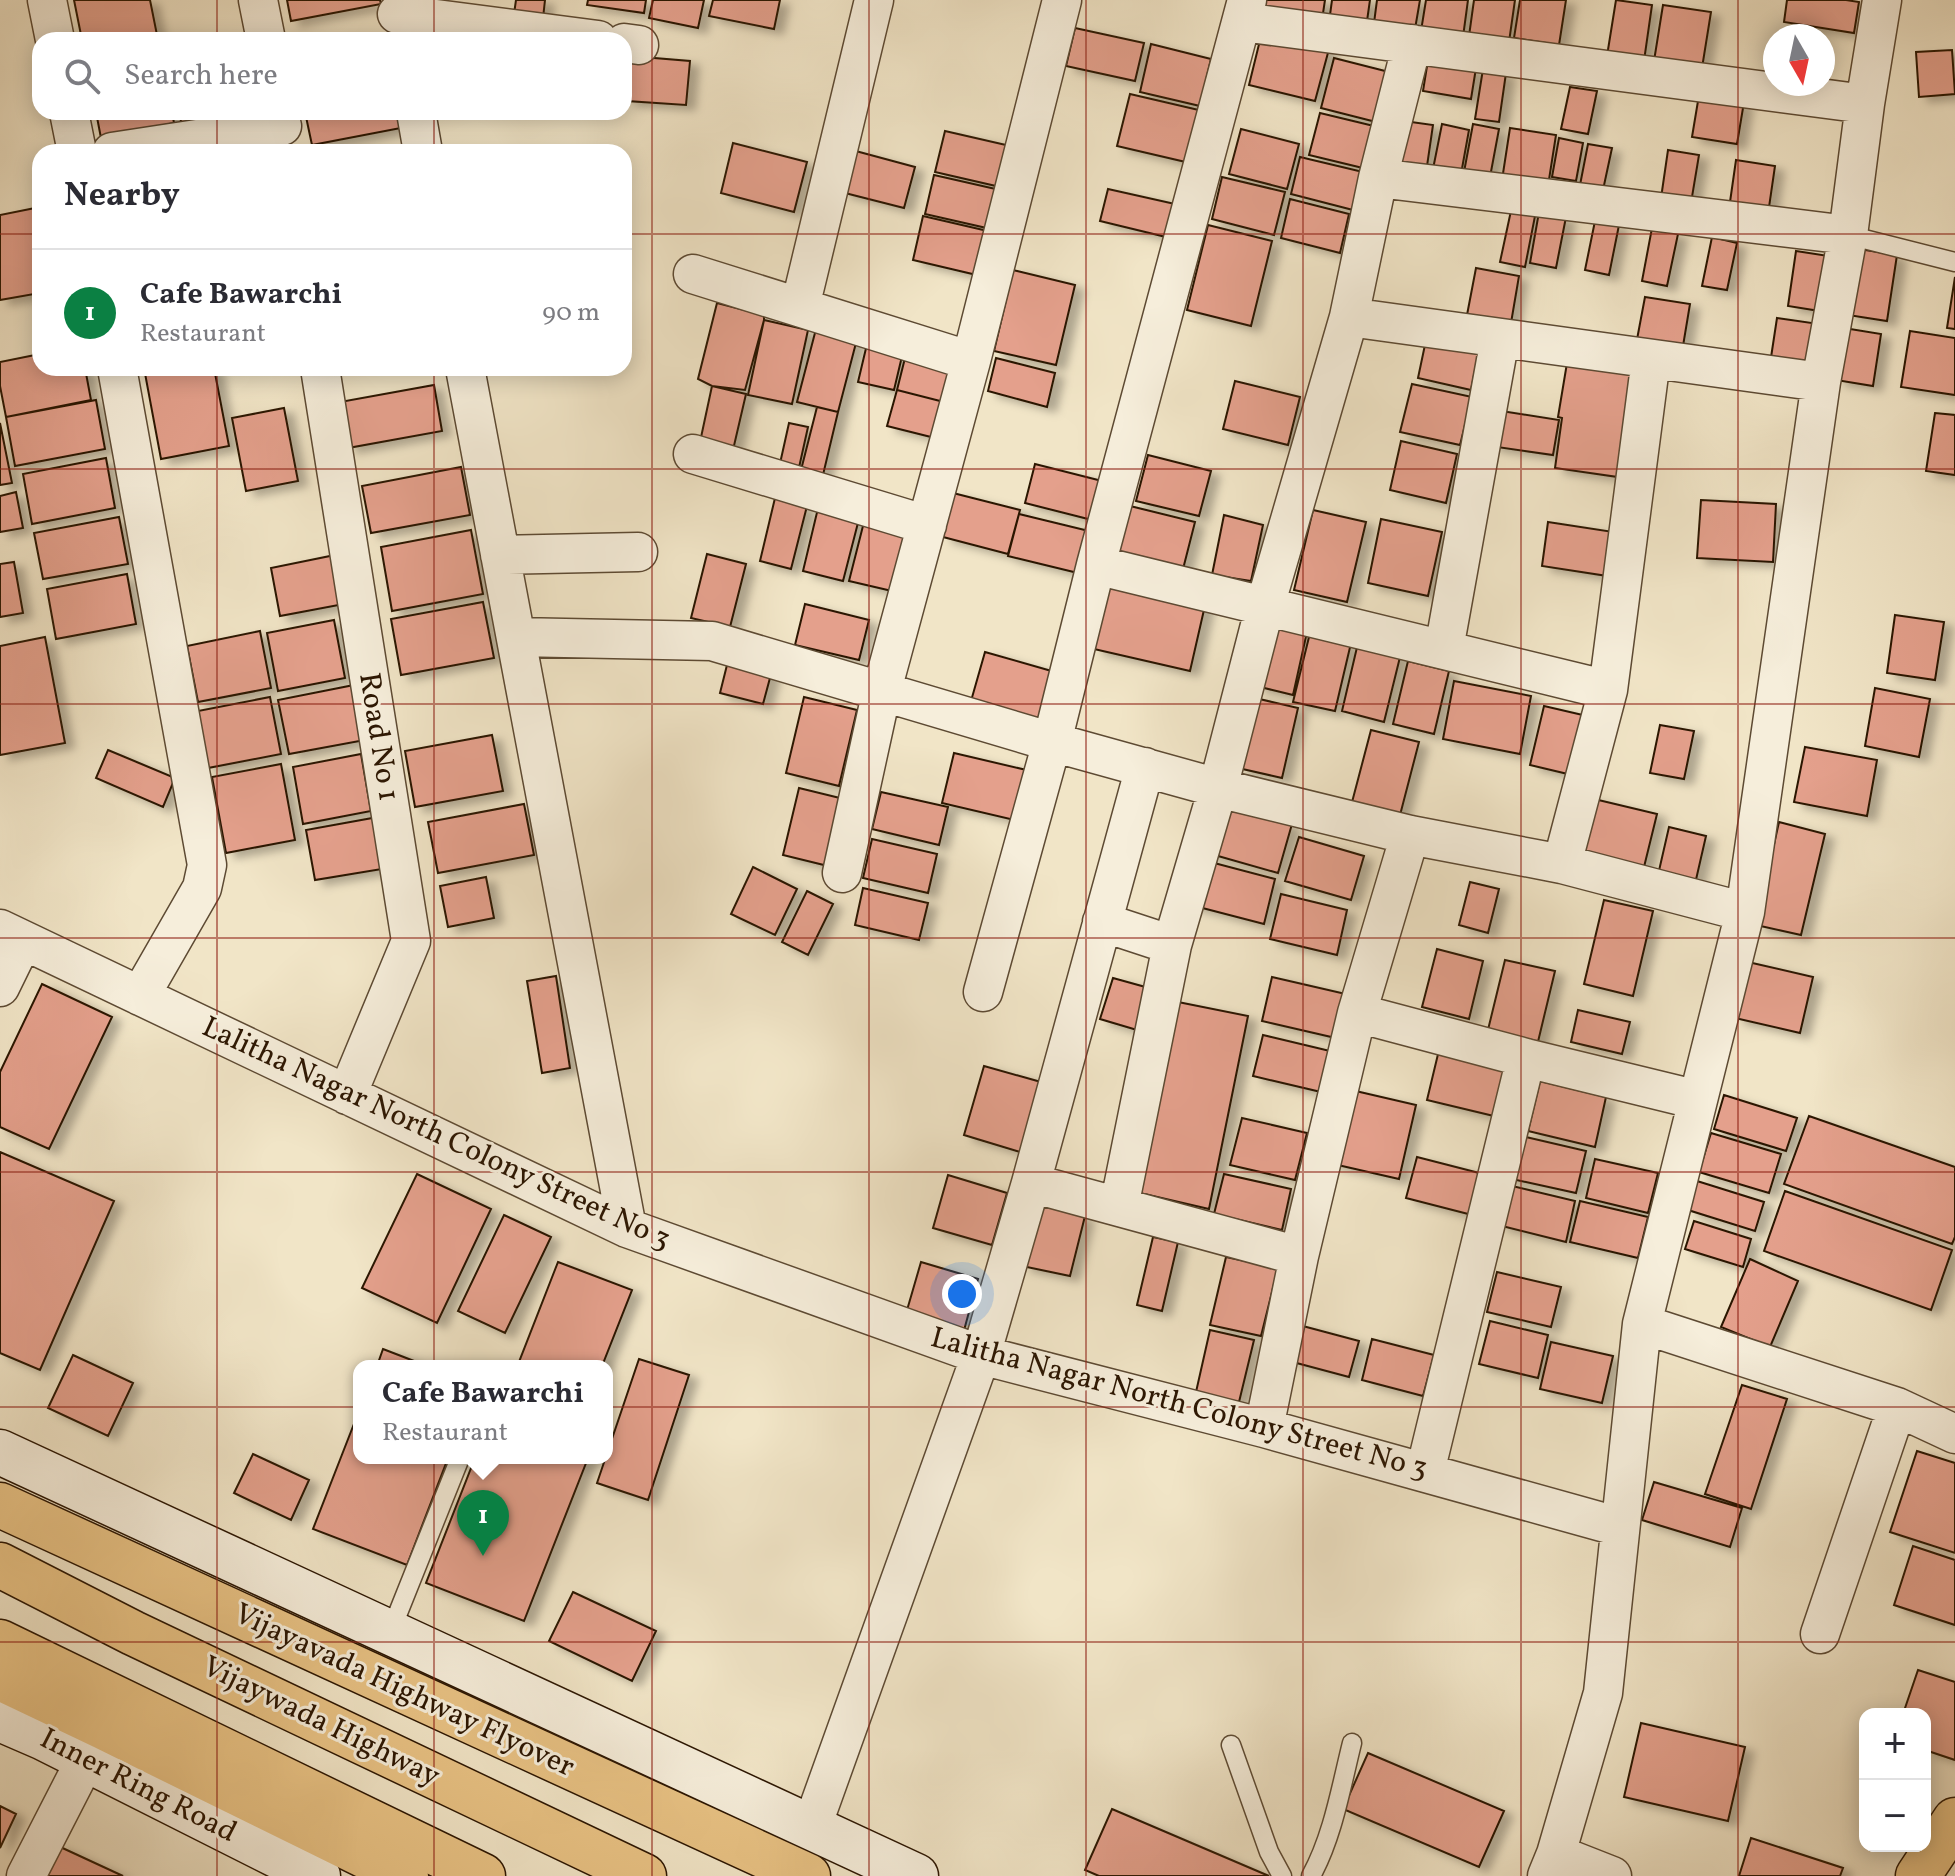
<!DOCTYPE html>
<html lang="en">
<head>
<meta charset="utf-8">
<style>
  :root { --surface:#fff; --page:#f7f7f7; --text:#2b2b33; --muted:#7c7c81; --line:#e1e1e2; --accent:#0b8043 }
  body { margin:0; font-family:Vollkorn,serif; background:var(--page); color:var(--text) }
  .controls { position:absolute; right:24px; bottom:24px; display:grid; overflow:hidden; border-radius:16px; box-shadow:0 4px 20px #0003 }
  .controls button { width:72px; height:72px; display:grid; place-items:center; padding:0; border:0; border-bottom:2px solid var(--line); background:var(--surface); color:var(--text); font:40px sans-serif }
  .compass { position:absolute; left:1763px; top:24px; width:72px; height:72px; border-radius:50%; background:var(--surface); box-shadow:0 4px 20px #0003; rotate:171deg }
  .you { position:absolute; left:962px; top:1294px; width:28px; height:28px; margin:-20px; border:6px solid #fff; border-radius:50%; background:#1a73e8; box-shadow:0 0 0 12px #1a73e833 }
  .badge { display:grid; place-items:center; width:52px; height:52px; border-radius:50%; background:var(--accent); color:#fff; font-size:26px; font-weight:700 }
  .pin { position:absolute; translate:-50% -66px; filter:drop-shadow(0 2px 4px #0008) }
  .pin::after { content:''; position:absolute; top:42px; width:28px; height:24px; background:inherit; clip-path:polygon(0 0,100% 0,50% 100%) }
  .popup { position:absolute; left:353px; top:1360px; width:260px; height:104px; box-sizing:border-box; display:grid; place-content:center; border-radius:16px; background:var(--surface); filter:drop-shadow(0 2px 6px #0005); font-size:26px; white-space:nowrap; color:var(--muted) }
  .popup b { font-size:30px; color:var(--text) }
  .popup::after { content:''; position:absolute; left:50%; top:100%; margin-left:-16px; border:16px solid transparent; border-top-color:var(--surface) }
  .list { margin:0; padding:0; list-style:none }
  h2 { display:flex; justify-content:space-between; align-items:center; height:104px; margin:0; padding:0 32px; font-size:34px }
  h2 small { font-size:26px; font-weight:400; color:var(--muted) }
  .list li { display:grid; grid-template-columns:52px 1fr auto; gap:24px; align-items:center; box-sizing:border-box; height:128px; padding:0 32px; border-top:2px solid var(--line) }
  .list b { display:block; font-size:30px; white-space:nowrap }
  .list p { margin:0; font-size:26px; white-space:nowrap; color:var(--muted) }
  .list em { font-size:26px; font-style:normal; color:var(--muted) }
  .icon { flex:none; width:44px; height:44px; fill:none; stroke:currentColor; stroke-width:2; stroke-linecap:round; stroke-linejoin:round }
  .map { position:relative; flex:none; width:1955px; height:1876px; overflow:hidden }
  .search { position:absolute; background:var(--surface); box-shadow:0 4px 20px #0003; left:32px; top:32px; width:600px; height:88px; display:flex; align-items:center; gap:20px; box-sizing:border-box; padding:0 28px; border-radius:24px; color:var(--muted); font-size:30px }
  .panel { position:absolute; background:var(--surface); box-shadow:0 4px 20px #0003; left:32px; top:144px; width:600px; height:232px; border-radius:24px }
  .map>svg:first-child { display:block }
</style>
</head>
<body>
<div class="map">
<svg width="1955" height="1876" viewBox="0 0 1955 1876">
  <defs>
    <filter id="shadow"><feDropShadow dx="9" dy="5" stdDeviation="4" flood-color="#0004"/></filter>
  </defs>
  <rect width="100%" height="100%" fill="#f1e5c7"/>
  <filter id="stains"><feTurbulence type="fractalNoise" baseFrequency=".0025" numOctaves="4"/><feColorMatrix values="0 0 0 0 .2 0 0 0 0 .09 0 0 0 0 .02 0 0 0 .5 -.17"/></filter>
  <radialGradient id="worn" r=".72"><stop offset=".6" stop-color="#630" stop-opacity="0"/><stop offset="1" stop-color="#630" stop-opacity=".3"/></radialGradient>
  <!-- building -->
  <path fill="#e4a08c" stroke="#2c1602" stroke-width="2" filter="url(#shadow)" d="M74,0H150L158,40H82Z
    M287,0H380L381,4L291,21Z
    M516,0H545L543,18L514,14Z
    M588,0H646L644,13L587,5Z
    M653,0H704L698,28L649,18Z
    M713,0H780L774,29L709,16Z
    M1261,0H1325L1322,20L1260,10Z
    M1332,0H1370L1367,21L1330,15Z
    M1377,0H1420L1415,29L1374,23Z
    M1426,0H1468L1463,37L1421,31Z
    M1474,0H1515L1509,42L1469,36Z
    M1520,0H1566L1559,45L1514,38Z
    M1616,0L1652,5L1644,61L1607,56Z
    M1787,0H1846L1859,2L1854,33L1784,22Z
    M1663,5L1711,12L1702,68L1654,61Z
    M1075,28L1144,43L1135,81L1066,66Z
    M1262,32L1329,49L1315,101L1249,85Z
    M1151,44L1211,59L1200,106L1140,92Z
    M1952,50L1955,94L1919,97L1916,52Z
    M630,56L690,61L686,105L627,101Z
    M1334,58L1393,73L1380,123L1321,108Z
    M1428,60L1476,68L1471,99L1423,91Z
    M1483,69L1506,73L1499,122L1475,119Z
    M1570,87L1597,91L1588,134L1561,129Z
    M1130,94L1203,111L1190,163L1117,146Z
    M1699,95L1744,102L1737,144L1692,137Z
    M96,112H172L174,123L101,138Z
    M179,112H251L182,126Z
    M305,112H403L406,127L312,145Z
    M1320,113L1378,127L1367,169L1309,155Z
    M1404,121L1433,125L1426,173L1396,169Z
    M1442,124L1469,130L1461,174L1433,169Z
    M1473,124L1499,129L1490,177L1464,172Z
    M1510,128L1556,135L1548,186L1502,180Z
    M1241,129L1299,144L1287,189L1229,174Z
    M945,131L1006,145L996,186L935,172Z
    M1559,138L1583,143L1576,181L1552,177Z
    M733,143L807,162L794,212L721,193Z
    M1588,144L1612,148L1603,190L1580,185Z
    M852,150L915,167L904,208L841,192Z
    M1668,150L1699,155L1690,209L1660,205Z
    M1300,157L1363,172L1353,210L1291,194Z
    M1736,160L1775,166L1767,221L1728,216Z
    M934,175L1000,190L991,229L925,214Z
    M1222,177L1285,192L1274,235L1212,219Z
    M1108,189L1175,204L1166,237L1100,221Z
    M1290,199L1349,214L1340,253L1281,238Z
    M1512,206L1536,211L1525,267L1500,262Z
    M40,207V293L0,300V215Z
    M1539,212L1566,217L1556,268L1530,263Z
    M923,216L992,232L981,276L913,260Z
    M1595,221L1619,225L1609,275L1585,270Z
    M1208,225L1272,241L1251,326L1187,310Z
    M1652,228L1678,234L1667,286L1642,281Z
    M1712,237L1737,243L1727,290L1702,286Z
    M1859,249L1897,255L1887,321L1848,315Z
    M1796,251L1835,257L1826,312L1788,306Z
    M1476,268L1519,276L1511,323L1467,315Z
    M1013,270L1075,285L1056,365L994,351Z
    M1955,277V329L1947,328Z
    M1645,297L1690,304L1681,358L1635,350Z
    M717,303L764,315V320L745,390L712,386L698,379Z
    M1777,318L1819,324L1812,371L1770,364Z
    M764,320L808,330L792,404L748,395Z
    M1844,328L1881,334L1873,386L1836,380Z
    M816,329L857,339L838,412L797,402Z
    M1910,331L1955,338V395L1901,387Z
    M1426,340L1479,351L1471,390L1418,378Z
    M867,344L903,352L894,390L858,382Z
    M907,350L960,366L948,403L897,390Z
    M40,354V368H85L91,400L6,417L0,386V362Z
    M1568,357L1636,368L1618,477L1555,468L1562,418L1558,417Z
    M996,358L1055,373L1047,407L988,391Z
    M144,368H214L229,446L161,459Z
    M1235,381L1300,397L1288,445L1223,429Z
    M1412,384L1472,397L1460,445L1400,432Z
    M434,385L442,431L348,448L340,402Z
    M712,386L746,394L733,450L700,442Z
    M897,390L948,403L939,439L887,426Z
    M96,400L105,449L15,466L6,417Z
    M817,407L838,412L822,479L800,474Z
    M284,408L298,481L246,491L232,418Z
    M1495,410L1559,420L1553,455L1490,446Z
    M1935,413L1955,415V475L1926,471Z
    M0,423L12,483L0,485Z
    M789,423L808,427L798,472L779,468Z
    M1401,441L1457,454L1446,503L1390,490Z
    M1148,455L1211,471L1199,516L1136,501Z
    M106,458L115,508L32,524L23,474Z
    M1035,464L1106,482L1096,521L1025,503Z
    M461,467L470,515L371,533L362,486Z
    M16,492L23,528L0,532V496Z
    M953,493L1020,510L1008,554L943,537Z
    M775,498L807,506L791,569L760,561Z
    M1701,500L1776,504L1773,562L1697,558Z
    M819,504L860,515L843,581L803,571Z
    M1126,505L1195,522L1182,573L1113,555Z
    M1313,510L1366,522L1347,602L1294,590Z
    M1019,514L1093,532L1082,574L1008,556Z
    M1224,515L1263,525L1251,581L1212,575Z
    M119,517L128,564L43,579L34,533Z
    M865,518L907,528L892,591L849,581Z
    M1381,519L1442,532L1428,596L1368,583Z
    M1548,522L1620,533L1614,577L1542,566Z
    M471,530L483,594L392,611L381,547Z
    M707,554L746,564L730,627L691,618Z
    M335,555L344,604L280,616L271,568Z
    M14,562L23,613L0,617V564Z
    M127,574L136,624L56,639L47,589Z
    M1110,579L1206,601L1190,671L1094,649Z
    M483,602L494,658L401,675L391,619Z
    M805,604L869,620L859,660L795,645Z
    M1895,615L1944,622L1935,680L1887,673Z
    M334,620L345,678L278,691L267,633Z
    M1271,624L1307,632L1293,695L1256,686Z
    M260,631L271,688L198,702L187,646Z
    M1310,633L1351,643L1335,711L1293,702Z
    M45,637L65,743L0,755V646Z
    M1358,643L1401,653L1384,722L1342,711Z
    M985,652L1055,672L1042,722L971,701Z
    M730,653L774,663L763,704L720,693Z
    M1408,661L1449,671L1434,734L1393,724Z
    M1454,681L1531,696L1520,754L1443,739Z
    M354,685L365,740L289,754L278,700Z
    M1875,688L1930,699L1919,757L1865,746Z
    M270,697L281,754L208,768L198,711Z
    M804,697L857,710L839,786L786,773Z
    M1255,698L1298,708L1282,778L1238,768Z
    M1544,706L1587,716L1572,775L1530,765Z
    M1660,725L1694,731L1684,779L1650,773Z
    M1371,730L1419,742L1399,819L1351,806Z
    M492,735L503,791L415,807L405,751Z
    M1805,747L1877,760L1867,816L1794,802Z
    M108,750L175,778L163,807L96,778Z
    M954,753L1035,772L1023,822L942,803Z
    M361,754L371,811L303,824L293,767Z
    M281,764L295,840L226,853L212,777Z
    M799,788L844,799L828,866L783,855Z
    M881,792L948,807L939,845L872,829Z
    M1590,798L1657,814L1644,867L1577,851Z
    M524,804L534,855L438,873L428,822Z
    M1218,804L1292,824L1278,873L1204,852Z
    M378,817L388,868L315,880L306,830Z
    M1779,822L1825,834L1801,935L1756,925Z
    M1669,827L1706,836L1695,884L1658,875Z
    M1299,837L1364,856L1351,900L1285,881Z
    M872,839L937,854L928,893L863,878Z
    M1199,859L1275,879L1264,924L1187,904Z
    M753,867L797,889L775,935L731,914Z
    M486,877L494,918L448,927L440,886Z
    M1470,882L1499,889L1488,933L1459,925Z
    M863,888L928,903L919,940L855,925Z
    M807,891L833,904L808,955L782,942Z
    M1281,894L1347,910L1337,955L1270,939Z
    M1604,900L1653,911L1633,996L1584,984Z
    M1437,949L1483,961L1469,1019L1422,1007Z
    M1505,960L1555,971L1536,1050L1486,1038Z
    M1748,962L1813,977L1800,1033L1735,1018Z
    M556,976L570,1068L542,1073L527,981Z
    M1272,977L1350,995L1340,1039L1262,1021Z
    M1113,978L1149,988L1137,1030L1100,1019Z
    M42,984L112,1017L49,1149L0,1127V1072Z
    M1173,1001L1248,1016L1209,1209L1140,1193Z
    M1578,1010L1630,1022L1622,1054L1571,1042Z
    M1263,1035L1330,1051L1321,1092L1253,1076Z
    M1439,1050L1510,1067L1498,1117L1427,1100Z
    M984,1066L1041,1082L1020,1152L964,1135Z
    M1540,1081L1606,1097L1595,1147L1528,1131Z
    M1347,1089L1416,1105L1399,1179L1329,1163Z
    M1724,1095L1797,1118L1786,1151L1714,1129Z
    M1809,1116L1955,1167V1237L1952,1244L1784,1184Z
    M1242,1118L1307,1133L1295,1180L1230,1165Z
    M1711,1133L1781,1154L1769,1193L1699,1172Z
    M1513,1134L1586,1151L1576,1193L1503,1177Z
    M0,1152L114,1201L40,1370L0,1353Z
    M1417,1157L1487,1175L1476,1216L1406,1198Z
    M1595,1159L1658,1173L1648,1213L1586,1198Z
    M417,1174L491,1209L437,1323L362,1288Z
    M1224,1174L1291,1189L1282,1230L1214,1214Z
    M948,1175L1007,1193L992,1245L933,1228Z
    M1697,1181L1764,1202L1755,1231L1688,1210Z
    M1508,1185L1575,1201L1566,1242L1498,1225Z
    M1785,1191L1952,1250L1931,1310L1764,1251Z
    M1580,1201L1648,1217L1638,1258L1570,1242Z
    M1036,1204L1085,1216L1070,1276L1022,1266Z
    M504,1215L551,1237L505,1333L458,1311Z
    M1694,1221L1751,1239L1743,1267L1685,1249Z
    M1153,1237L1178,1242L1162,1311L1137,1305Z
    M1226,1257L1278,1268L1261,1336L1210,1325Z
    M1750,1259L1798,1281L1770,1347L1721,1327Z
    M558,1262L632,1290L602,1366H531L519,1362Z
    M921,1262L978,1279L963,1334L905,1317Z
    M1497,1272L1561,1287L1551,1327L1487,1312Z
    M1490,1321L1548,1335L1538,1378L1479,1364Z
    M1299,1325L1359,1341L1349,1377L1289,1361Z
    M1210,1330L1254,1340L1239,1402L1196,1392Z
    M1372,1339L1434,1355L1423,1396L1362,1380Z
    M1551,1342L1613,1356L1602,1403L1540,1389Z
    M383,1349L427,1366H377Z
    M73,1355L133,1383L108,1436L48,1408Z
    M639,1359L689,1375L648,1500L597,1483Z
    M1742,1385L1787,1399L1751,1509L1705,1494Z
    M359,1411V1458H448L407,1565L313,1529Z
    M1917,1451L1955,1463V1553L1890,1532Z
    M253,1454L309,1480L291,1520L234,1493Z
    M475,1458H588L524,1621L426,1583Z
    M1654,1482L1742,1508L1730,1547L1642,1520Z
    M1913,1546L1955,1560V1625L1894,1605Z
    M573,1592L656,1631L632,1681L549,1641Z
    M1918,1670L1955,1682V1760L1925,1750V1714H1903Z
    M1641,1723L1745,1747L1728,1821L1624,1797Z
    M1368,1753L1504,1811L1479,1867L1343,1809Z
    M0,1806L16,1814L0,1848Z
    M1112,1809L1269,1876H1099L1085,1870Z
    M1751,1838L1843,1868L1840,1876H1739Z
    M56,1845L123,1876H42Z"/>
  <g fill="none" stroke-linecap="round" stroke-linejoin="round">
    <defs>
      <path id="lane" d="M1848,235L1955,262
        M390,1633L460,1458
        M1231,1745L1269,1852L1282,1876
        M1311,1876C1333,1836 1341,1787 1352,1743"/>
      <path id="street" d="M47,0L55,40
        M258,0L266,40
        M397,14L598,40
        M1242,22L1865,104
        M624,43L639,45
        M69,112L77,152
        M416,112L423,152
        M112,152L282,126
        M1378,178L1848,235
        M693,274L971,361
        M800,307L874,0
        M1349,317L1821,382
        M117,368L207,865L202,888L140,996
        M320,368L411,941L347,1095
        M465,368L627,1228
        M693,454L927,525
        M500,555L638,552
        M1096,565L1608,690
        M516,637L712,641L1052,742L1218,788L1410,835L1562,864L1745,912
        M1444,649L1500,338
        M1562,864L1608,690L1651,359
        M842,873L882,690L971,361L1062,0
        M1102,922L1172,945
        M0,929L627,1228L981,1355L1264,1428L1620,1527
        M0,987L23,940
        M983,992L1052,742L1096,565L1247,0
        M1357,1013L1526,1058L1698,1100
        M1031,1183L1299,1256
        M1119,1207L1172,945L1218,788L1265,606L1349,317L1378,178L1412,44
        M1642,1324L1897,1407L1955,1434
        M1264,1428L1299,1256L1357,1013L1410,835
        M1425,1472L1526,1058
        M1820,1634L1897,1407
        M811,1829L981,1355L1031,1183L1145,767
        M1556,1854L1612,1876
        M26,1876L86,1759
        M1547,1876L1556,1854L1603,1693L1642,1324L1745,912L1821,382L1848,235L1865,104L1882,0"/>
      <path id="secondary" d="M0,1452L916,1876
        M0,1719L44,1738L318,1876"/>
      <path id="primary" d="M0,1565L133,1633L644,1876
        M0,1642L483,1876
        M1918,1876L1955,1820"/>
      <path id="highway" d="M0,1505L808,1876
        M0,1678L103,1727L406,1876"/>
    </defs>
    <!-- lane casing -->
    <use href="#lane" stroke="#5d4a33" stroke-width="21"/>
    <!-- street casing -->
    <use href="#street" stroke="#5d4a33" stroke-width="41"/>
    <!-- secondary casing -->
    <use href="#secondary" stroke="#2c1602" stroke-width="47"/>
    <!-- primary casing -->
    <use href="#primary" stroke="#2c1602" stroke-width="47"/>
    <!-- highway casing -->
    <use href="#highway" stroke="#2c1602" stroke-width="47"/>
    <!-- lane -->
    <use href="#lane" stroke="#f6eedb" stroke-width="18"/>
    <!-- street -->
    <use href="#street" stroke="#f6eedb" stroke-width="38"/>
    <!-- secondary -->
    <use href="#secondary" stroke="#f6eedb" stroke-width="44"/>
    <!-- primary -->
    <use href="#primary" stroke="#e8c284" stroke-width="44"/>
    <!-- highway -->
    <use href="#highway" stroke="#e8c284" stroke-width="44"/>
  </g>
  <!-- grid -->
  <path fill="none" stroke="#8f2418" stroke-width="2" stroke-opacity="0.55" d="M217,0V40M434,0V40M652,0V1876M869,0V1876M1086,0V1876M1303,0V1876M1521,0V1876M1738,0V1876M217,112V152M434,112V152M0,234H40M624,234H1955M217,368V1876M434,368V1876M0,469H1955M0,704H1955M0,938H1955M0,1172H1955M0,1407H1955M0,1642H1955"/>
  <g text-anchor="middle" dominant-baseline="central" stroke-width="6" stroke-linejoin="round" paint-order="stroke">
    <!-- street labels -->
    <g font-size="30" fill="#2c1602" stroke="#f6eedb">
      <text transform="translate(378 737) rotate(81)">Road No 1</text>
      <text transform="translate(436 1134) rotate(25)">Lalitha Nagar North Colony Street No 3</text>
      <text transform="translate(1179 1404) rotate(15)">Lalitha Nagar North Colony Street No 3</text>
      <text transform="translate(404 1691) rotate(25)">Vijayavada Highway Flyover</text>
      <text transform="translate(321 1722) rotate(26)">Vijaywada Highway</text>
      <text transform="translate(138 1786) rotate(27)">Inner Ring Road</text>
    </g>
  </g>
  <rect width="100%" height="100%" filter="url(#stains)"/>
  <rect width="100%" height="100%" fill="url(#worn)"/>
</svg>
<div class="controls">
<button>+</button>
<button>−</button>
</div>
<svg class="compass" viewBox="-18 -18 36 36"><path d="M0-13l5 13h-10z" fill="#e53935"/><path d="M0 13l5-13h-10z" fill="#7c7c81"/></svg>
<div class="you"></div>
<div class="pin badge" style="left:483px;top:1556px">1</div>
<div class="popup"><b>Cafe Bawarchi</b>Restaurant</div>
<div class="search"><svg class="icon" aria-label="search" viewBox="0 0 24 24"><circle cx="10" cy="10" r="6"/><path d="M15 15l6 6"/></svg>Search here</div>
<section class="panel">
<h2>Nearby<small></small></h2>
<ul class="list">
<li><span class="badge">1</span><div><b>Cafe Bawarchi</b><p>Restaurant</p></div><em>90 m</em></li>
</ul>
</section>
</div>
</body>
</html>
